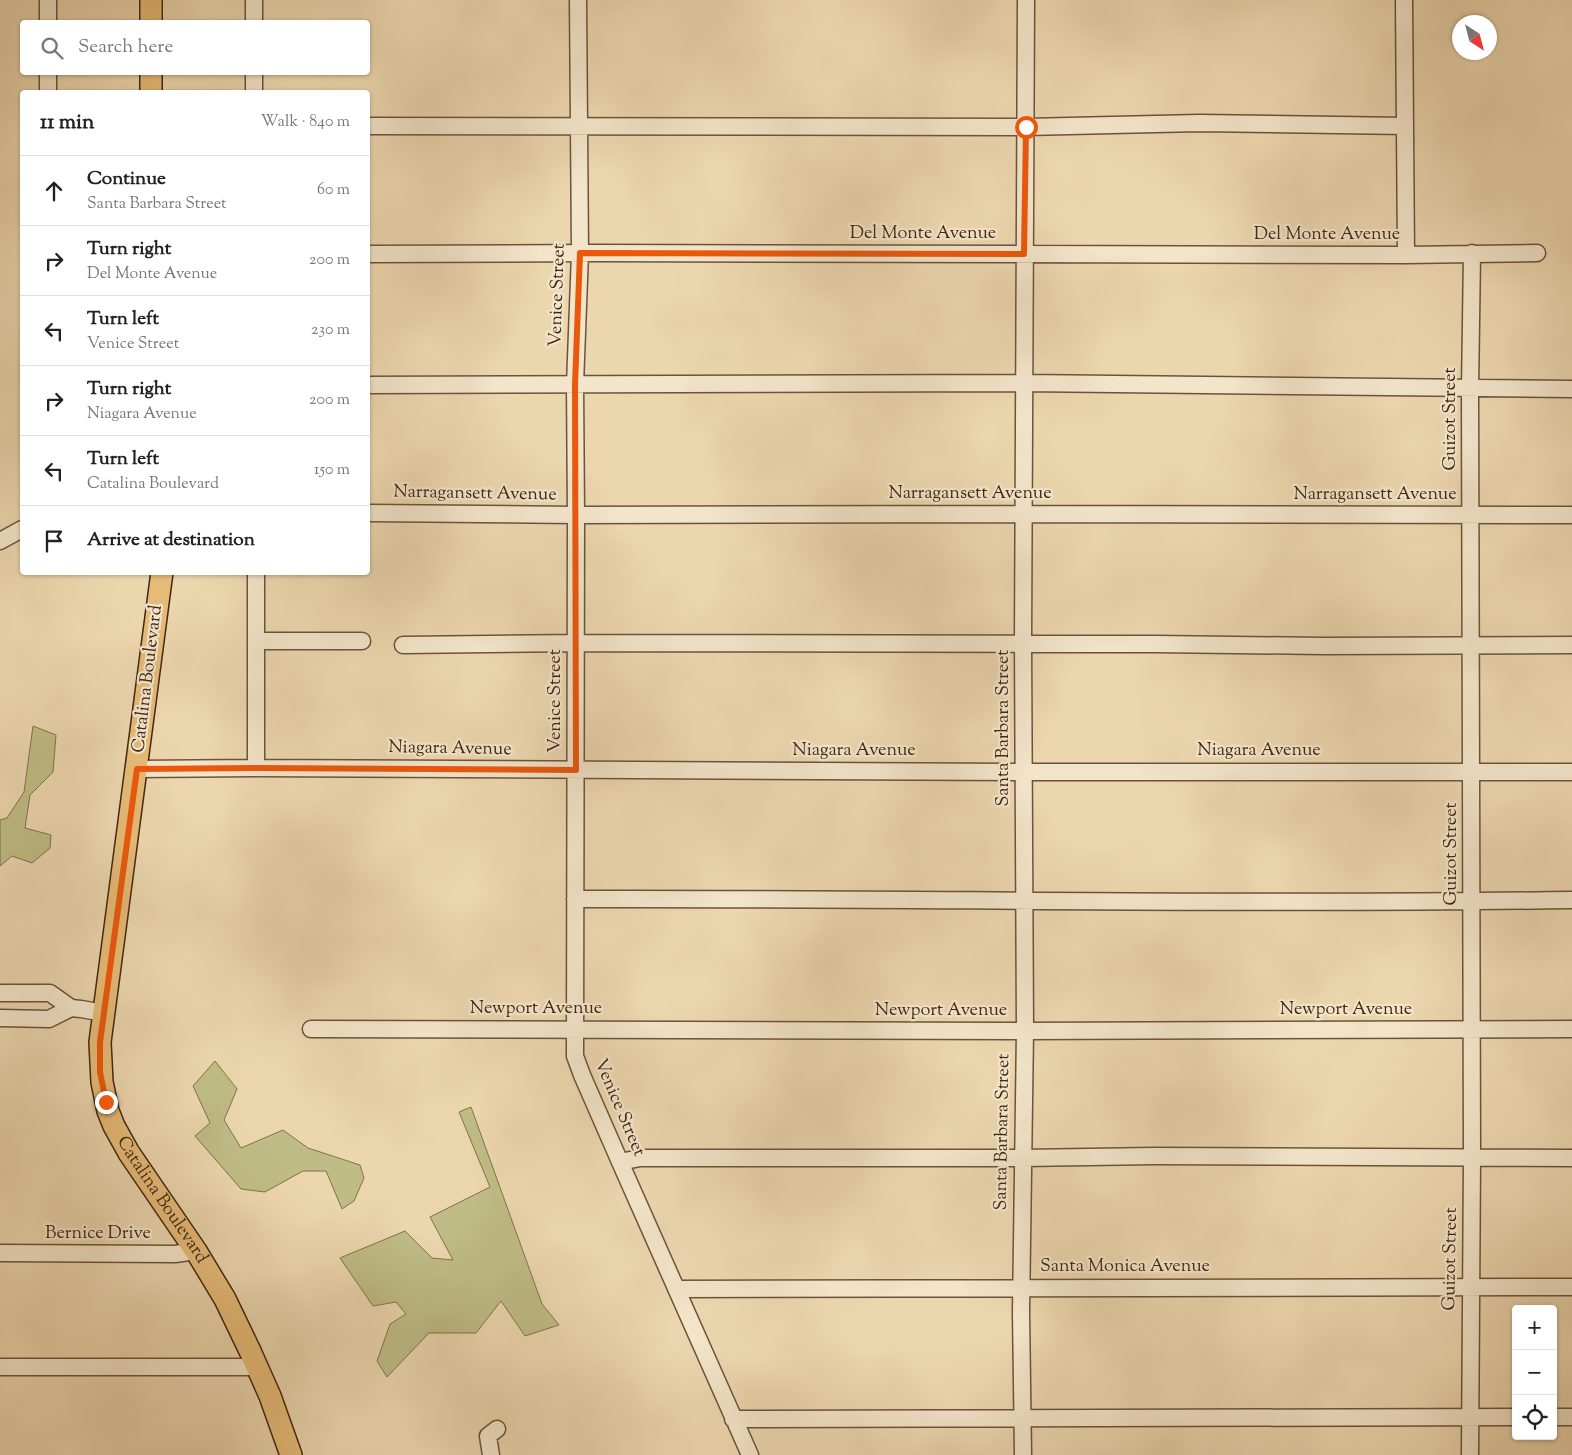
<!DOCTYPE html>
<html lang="en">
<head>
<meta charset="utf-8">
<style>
  :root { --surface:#fff; --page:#f6f6f6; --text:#222; --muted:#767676; --line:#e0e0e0 }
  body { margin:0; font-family:"Sorts Mill Goudy",serif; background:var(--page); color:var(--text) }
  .controls { position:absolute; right:15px; bottom:15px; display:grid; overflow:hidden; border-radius:5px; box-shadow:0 1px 4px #0004 }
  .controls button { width:45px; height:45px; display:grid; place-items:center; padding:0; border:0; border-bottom:1px solid var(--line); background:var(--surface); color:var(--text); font:25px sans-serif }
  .compass { position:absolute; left:1452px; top:15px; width:45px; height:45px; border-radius:50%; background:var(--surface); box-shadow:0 1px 4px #0004; rotate:144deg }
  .stop { position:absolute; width:15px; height:15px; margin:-11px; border:4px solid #ea580c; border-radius:50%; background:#fff }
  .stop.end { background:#ea580c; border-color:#fff; box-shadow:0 1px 5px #0008 }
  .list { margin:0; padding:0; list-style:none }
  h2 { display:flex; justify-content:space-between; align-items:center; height:65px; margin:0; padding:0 20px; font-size:21px }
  h2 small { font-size:16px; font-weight:400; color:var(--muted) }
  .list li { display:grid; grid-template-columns:32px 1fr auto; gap:15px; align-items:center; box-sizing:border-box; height:70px; padding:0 20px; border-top:1px solid var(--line) }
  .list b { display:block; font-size:19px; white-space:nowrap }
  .list p { margin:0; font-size:16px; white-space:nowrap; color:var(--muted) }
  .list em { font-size:16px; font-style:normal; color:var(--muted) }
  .icon { flex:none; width:28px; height:28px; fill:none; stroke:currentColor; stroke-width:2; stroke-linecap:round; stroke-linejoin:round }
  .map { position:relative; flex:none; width:1572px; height:1455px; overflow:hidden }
  .search { position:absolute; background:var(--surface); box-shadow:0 1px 4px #0004; left:20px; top:20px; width:350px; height:55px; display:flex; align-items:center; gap:12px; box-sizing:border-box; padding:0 18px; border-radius:5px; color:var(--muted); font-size:19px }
  .panel { position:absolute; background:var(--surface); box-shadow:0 1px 4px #0004; left:20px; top:90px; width:350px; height:485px; border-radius:5px }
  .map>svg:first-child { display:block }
</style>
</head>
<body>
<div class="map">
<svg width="1572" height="1455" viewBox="0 0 1572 1455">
  <rect width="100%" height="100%" fill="#ecd6ae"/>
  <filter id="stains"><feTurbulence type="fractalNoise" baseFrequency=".004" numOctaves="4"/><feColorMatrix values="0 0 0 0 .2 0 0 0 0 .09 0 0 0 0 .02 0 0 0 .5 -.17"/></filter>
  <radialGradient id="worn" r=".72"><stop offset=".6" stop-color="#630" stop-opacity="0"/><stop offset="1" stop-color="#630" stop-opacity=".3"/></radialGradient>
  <!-- green -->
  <path fill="#bfbc85" stroke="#80724c" d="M33,726L56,735L53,772L30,795L25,828L51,835L50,848L32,863L12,856L0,866V820L7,818L24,792Z
    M215,1061L237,1089L224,1120L241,1148L283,1130L308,1148L360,1165L364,1178L354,1201L342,1209L326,1171H303L265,1192L241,1189L195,1136L210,1123L193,1086Z
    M471,1107L542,1304L559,1325L525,1336L501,1301L476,1333H429L387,1377L377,1361L390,1324L406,1314L396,1302L373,1306L340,1258L405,1231L432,1258L453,1260L430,1217L490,1187L459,1112Z"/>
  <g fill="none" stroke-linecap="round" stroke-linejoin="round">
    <defs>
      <path id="minor" d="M578,0L580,253L575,385L576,515L575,1056L582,1075L620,1162L750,1455
        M1404,0L1406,255
        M48,22V0
        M254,22V0
        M48,72V92
        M254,92V72
        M368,126L1026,127L1199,123L1405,126
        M368,254L598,253L1406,255L1537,253
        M368,385L1024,383L1572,389
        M368,513L576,515L1024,514L1572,515
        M0,541L22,529
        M256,572V768
        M256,641H362
        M403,645L576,643L1156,644L1323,646L1572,645
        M137,769L256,768L1024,772H1572
        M575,899C907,898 1240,905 1572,900
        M0,993H50L71,1008
        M0,1018L49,1019L71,1008L81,1009L104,1013
        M311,1029L1025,1031L1572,1029
        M620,1162L640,1158H1023L1154,1156L1572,1158
        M0,1253L175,1254L196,1251
        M677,1289L1572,1287
        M0,1367H258
        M1553,1417H1572
        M733,1419L1516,1417
        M491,1455L488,1436L497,1429
        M1023,1455L1021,1312L1025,1031L1023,643L1026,0
        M1470,1455L1472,1158L1470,390L1472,253"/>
      <g id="major">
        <path d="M151,22V0"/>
        <path d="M151,72V92"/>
        <path id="s1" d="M162,572L100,1042L102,1082L108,1111L114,1126L129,1153L196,1251L225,1299L250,1351L270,1396L291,1455"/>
      </g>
    </defs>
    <!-- minor casing -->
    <use href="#minor" stroke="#6b533a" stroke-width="19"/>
    <!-- major casing -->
    <use href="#major" stroke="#402713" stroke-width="24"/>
    <!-- minor -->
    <use href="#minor" stroke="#f3e4ca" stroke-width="16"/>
    <!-- major -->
    <use href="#major" stroke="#e6bb77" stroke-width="21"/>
  </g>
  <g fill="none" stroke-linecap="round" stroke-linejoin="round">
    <!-- route -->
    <path stroke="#ea580c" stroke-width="6" d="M106,1102L100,1072V1042L137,769L256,768L576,770L575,385L580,253L1024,254L1026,127"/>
  </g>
  <g text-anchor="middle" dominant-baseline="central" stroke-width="4.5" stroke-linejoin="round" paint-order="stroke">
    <!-- street labels -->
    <g font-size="18" fill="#402713" stroke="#f3e4ca">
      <text x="923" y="234">Del Monte Avenue</text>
      <text x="1327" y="235">Del Monte Avenue</text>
      <text transform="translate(558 295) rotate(-88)">Venice Street</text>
      <text transform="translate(1451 419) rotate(-90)">Guizot Street</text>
      <text transform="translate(475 494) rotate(1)">Narragansett Avenue</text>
      <text x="970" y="494">Narragansett Avenue</text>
      <text x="1375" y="495">Narragansett Avenue</text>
      <text transform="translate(148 679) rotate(-83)">Catalina Boulevard</text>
      <text transform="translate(556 701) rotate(-90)">Venice Street</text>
      <text transform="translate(1004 728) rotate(-90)">Santa Barbara Street</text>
      <text transform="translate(450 749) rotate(1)">Niagara Avenue</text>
      <text x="854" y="751">Niagara Avenue</text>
      <text x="1259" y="751">Niagara Avenue</text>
      <text transform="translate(1452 854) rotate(-90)">Guizot Street</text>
      <text x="536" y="1009">Newport Avenue</text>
      <text x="1346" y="1010">Newport Avenue</text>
      <text x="941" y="1011">Newport Avenue</text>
      <text transform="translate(619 1108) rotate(67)">Venice Street</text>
      <text transform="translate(1003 1132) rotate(-89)">Santa Barbara Street</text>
      <text stroke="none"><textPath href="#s1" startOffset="648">Catalina Boulevard</textPath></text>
      <text x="98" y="1234">Bernice Drive</text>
      <text transform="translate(1451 1259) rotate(-89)">Guizot Street</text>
      <text x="1125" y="1267">Santa Monica Avenue</text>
    </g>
  </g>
  <rect width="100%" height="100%" filter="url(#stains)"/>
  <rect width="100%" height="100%" fill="url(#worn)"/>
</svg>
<div class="controls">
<button>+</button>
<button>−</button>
<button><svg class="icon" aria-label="locate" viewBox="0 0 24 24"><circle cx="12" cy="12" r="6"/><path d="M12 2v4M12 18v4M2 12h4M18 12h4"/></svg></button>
</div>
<svg class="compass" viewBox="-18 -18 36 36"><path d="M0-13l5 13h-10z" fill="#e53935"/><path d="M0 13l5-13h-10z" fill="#767676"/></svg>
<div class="stop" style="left:1026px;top:127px"></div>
<div class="stop end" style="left:106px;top:1102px"></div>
<div class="search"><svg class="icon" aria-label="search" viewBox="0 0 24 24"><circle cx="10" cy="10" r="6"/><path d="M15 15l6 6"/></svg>Search here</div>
<section class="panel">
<h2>11 min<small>Walk · 840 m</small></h2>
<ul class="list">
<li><svg class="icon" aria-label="ahead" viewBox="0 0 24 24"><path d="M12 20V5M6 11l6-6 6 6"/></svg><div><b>Continue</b><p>Santa Barbara Street</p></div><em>60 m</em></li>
<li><svg class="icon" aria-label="right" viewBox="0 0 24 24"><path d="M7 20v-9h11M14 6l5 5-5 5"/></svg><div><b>Turn right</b><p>Del Monte Avenue</p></div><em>200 m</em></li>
<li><svg class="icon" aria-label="left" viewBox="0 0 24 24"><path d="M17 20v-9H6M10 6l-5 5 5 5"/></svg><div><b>Turn left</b><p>Venice Street</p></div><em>230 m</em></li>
<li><svg class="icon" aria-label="right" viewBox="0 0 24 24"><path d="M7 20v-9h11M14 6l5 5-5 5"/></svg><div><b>Turn right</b><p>Niagara Avenue</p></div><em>200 m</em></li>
<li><svg class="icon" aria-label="left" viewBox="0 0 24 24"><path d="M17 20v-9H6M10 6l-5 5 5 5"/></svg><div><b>Turn left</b><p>Catalina Boulevard</p></div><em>150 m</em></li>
<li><svg class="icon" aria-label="arrive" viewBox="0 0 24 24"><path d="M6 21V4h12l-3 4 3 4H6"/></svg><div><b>Arrive at destination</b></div></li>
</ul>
</section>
</div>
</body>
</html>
